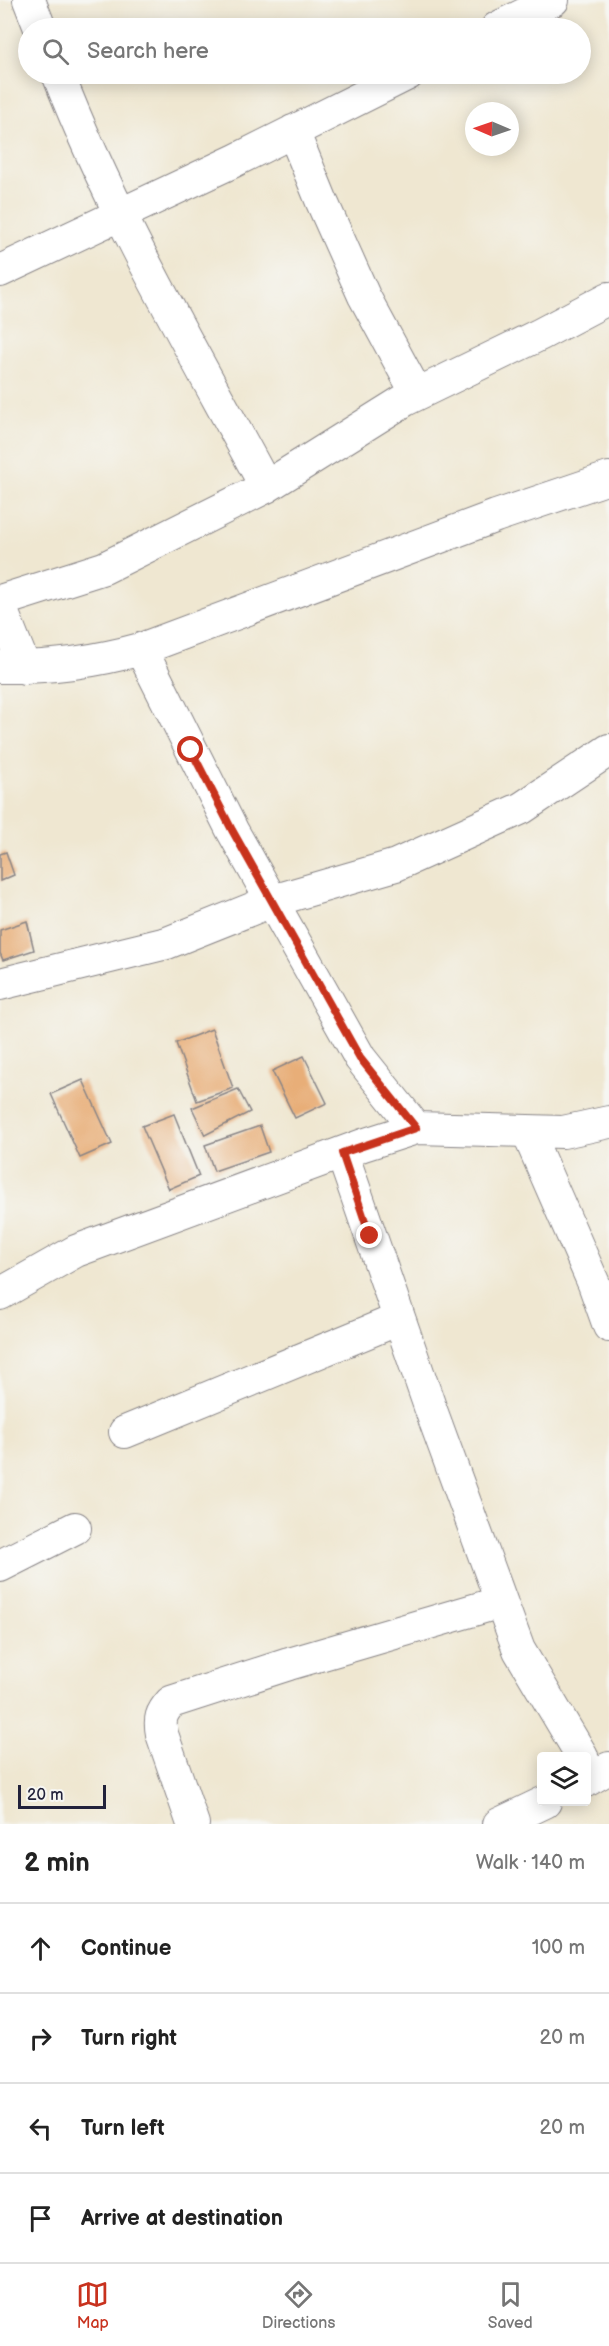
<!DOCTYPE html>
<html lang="en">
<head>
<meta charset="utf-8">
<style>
  :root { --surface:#fff; --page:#f2f2f2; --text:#222; --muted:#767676; --line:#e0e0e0; --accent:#c8321e }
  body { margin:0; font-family:"Balsamiq Sans",sans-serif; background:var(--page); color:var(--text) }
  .controls { position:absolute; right:18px; bottom:18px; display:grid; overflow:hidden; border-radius:6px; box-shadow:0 3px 15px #0003 }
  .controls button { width:54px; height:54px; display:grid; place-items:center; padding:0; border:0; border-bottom:2px solid var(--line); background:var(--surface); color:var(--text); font:30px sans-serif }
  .compass { position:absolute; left:465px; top:102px; width:54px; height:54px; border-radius:50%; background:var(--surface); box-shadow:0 3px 15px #0003; rotate:272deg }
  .scale { position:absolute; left:18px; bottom:15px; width:88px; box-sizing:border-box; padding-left:6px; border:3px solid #22223b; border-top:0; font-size:16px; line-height:21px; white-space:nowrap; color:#22223b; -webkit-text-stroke:4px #f6f6f2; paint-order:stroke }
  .stop { position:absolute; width:18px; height:18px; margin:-14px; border:4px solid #c8321e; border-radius:50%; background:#fff }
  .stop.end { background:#c8321e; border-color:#fff; box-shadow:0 2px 6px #0008 }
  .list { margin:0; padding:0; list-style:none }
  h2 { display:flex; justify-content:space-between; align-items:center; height:78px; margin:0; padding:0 24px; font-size:26px }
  h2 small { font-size:20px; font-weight:400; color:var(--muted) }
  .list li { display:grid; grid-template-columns:39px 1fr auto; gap:18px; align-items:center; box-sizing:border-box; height:90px; padding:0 24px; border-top:2px solid var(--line) }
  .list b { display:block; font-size:22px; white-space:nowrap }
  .list em { font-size:20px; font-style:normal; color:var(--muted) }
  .icon { flex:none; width:33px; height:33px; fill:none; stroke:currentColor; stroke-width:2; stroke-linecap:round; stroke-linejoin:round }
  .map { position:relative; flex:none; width:609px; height:1824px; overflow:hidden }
  .search { position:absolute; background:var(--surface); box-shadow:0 3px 15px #0003; left:18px; right:18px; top:18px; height:66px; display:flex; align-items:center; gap:15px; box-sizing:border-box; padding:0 21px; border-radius:33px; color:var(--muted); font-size:22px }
  .sheet { height:438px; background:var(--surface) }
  nav { display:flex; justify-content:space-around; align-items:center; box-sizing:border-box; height:84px; border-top:2px solid var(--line); background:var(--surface); font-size:16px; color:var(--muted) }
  nav a { display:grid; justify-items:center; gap:3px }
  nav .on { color:var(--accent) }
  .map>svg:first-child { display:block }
</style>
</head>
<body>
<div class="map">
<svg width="609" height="1824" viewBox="0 0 609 1824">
  <rect width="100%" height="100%" fill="#f6f6f2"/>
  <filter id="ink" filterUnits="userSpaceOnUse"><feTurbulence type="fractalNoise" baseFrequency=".0167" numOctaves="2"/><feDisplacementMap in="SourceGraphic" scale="12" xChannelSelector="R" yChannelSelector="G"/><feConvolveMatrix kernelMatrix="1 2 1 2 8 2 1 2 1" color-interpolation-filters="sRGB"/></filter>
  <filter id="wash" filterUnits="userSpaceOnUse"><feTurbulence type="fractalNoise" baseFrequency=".008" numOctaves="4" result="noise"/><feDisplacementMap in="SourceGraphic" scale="24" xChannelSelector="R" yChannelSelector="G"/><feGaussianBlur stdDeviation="1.35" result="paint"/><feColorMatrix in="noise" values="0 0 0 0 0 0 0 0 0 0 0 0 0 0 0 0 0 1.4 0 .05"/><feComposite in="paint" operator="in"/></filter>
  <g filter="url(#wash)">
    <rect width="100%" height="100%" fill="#efe7d1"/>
    <g id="blocks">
      <!-- building -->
      <path fill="#e8ae78" d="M6,852L14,875L0,881V854Z
        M27,921L34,950L3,960L0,953V930Z
        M212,1029L233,1088L197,1101L176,1043Z
        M304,1056L327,1103L295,1118L272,1071Z
        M83,1080L112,1144L80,1158L51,1094Z
        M238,1089L250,1112L205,1135L192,1108Z
        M174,1114L199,1176L169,1189L142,1126Z
        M260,1126L269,1152L214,1171L205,1145Z"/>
    </g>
  </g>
  <g filter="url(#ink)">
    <use href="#blocks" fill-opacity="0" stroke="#888486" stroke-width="1.5"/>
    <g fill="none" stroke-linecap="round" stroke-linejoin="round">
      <defs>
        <path id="minor" d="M29,0L40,28
          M497,28L553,0
          M58,74C114,218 193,351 266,487
          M293,131L322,202L364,296L417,394
          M0,271L234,161L408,74
          M0,601L104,568L266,487L405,400L541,334L609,298
          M0,606L25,668
          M141,649L232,830L360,1058L416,1128L563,1132L609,1122
          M0,667C49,668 94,662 141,649L496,516L609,478
          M0,984L167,943L272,901L396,865L522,808L609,750
          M527,1131L594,1284L609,1326
          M342,1153L431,1410L519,1650L582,1756
          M0,1294L76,1251L363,1145L416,1128
          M125,1432L399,1319
          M0,1566L75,1528
          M586,1781L609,1768
          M193,1824L162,1734C159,1719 161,1713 171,1702L289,1664L501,1602
          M499,1824L545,1802"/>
      </defs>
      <!-- minor casing -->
      <use href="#minor" stroke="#888486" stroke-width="34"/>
      <!-- minor -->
      <use href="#minor" stroke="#fff" stroke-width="32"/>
    </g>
  </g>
  <g fill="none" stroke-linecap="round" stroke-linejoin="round" filter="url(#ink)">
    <!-- route -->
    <path stroke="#c8321e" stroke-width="8" d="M191,750L232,830L360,1058L416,1128L342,1153L370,1236"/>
  </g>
</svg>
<div class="controls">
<button><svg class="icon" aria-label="layers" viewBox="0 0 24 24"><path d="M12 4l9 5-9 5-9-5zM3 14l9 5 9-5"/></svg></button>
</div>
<svg class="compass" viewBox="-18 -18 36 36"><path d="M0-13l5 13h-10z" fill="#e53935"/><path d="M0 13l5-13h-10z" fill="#767676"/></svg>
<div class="scale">20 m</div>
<div class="stop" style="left:191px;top:750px"></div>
<div class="stop end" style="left:370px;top:1236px"></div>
<div class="search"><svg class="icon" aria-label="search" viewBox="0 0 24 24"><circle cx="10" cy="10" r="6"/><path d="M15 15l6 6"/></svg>Search here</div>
</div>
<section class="sheet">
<h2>2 min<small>Walk · 140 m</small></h2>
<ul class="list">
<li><svg class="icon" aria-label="ahead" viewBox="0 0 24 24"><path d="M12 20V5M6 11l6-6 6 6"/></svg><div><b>Continue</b></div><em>100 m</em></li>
<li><svg class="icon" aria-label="right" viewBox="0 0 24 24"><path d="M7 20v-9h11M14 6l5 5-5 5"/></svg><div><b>Turn right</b></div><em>20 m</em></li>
<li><svg class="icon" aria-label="left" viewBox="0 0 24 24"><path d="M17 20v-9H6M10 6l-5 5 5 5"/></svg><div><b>Turn left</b></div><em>20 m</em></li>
<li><svg class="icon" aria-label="arrive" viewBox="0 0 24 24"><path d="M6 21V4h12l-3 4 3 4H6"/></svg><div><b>Arrive at destination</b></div></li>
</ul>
</section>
<nav>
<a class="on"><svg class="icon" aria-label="map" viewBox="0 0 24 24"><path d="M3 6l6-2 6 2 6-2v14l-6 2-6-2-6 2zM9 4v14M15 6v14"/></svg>Map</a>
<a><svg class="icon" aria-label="directions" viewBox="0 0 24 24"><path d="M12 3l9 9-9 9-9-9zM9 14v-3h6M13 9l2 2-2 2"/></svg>Directions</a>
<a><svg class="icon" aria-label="saved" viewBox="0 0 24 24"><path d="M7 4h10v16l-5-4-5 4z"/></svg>Saved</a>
</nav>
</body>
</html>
